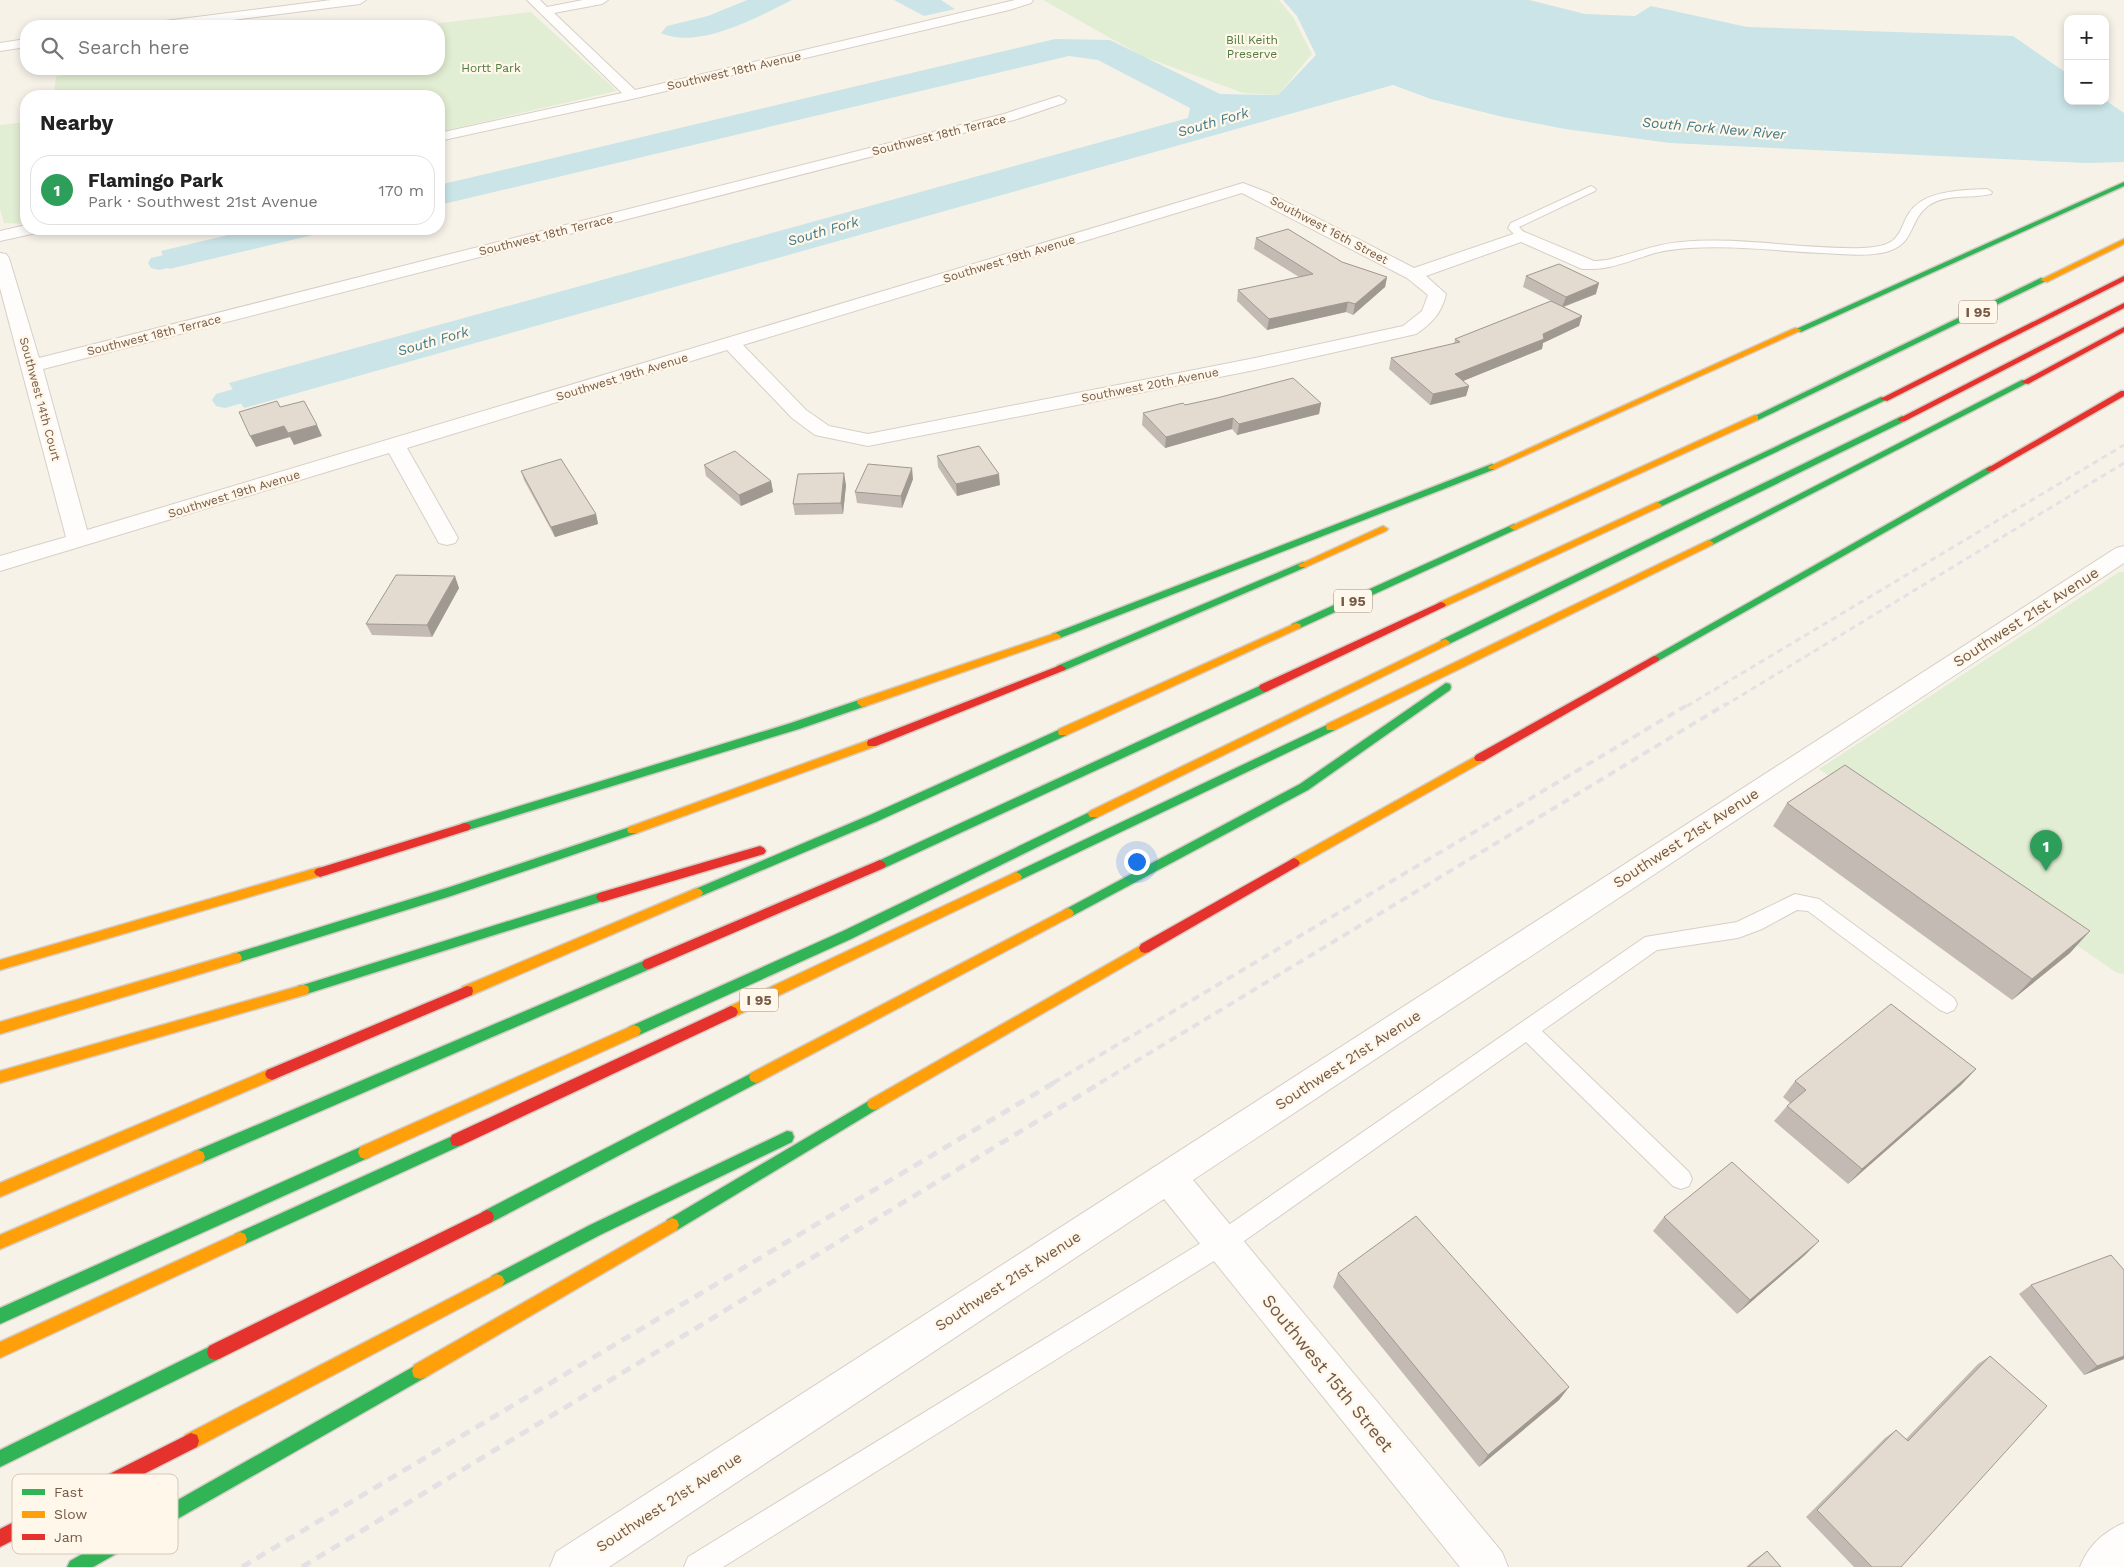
<!DOCTYPE html>
<html lang="en">
<head>
<meta charset="utf-8">
<style>
  :root { --surface:#fff; --page:#f6f6f6; --text:#222; --muted:#767676; --line:#e0e0e0; --accent:#a28f80 }
  body { margin:0; font-family:"Work Sans",sans-serif; background:var(--page); color:var(--text) }
  .controls { position:absolute; right:15px; top:15px; display:grid; overflow:hidden; border-radius:10px; box-shadow:0 2px 8px #0003 }
  .controls button { width:45px; height:45px; display:grid; place-items:center; padding:0; border:0; border-bottom:1px solid var(--line); background:var(--surface); color:var(--text); font:25px sans-serif }
  .you { position:absolute; left:1136px; top:861px; width:18px; height:18px; margin:-12px; border:4px solid #fff; border-radius:50%; background:#1a73e8; box-shadow:0 0 0 8px #1a73e833 }
  .badge { display:grid; place-items:center; width:32px; height:32px; border-radius:50%; background:var(--accent); color:#fff; font-size:16px; font-weight:700 }
  .pin { position:absolute; translate:-50% -41px; filter:drop-shadow(0 1px 2px #0008) }
  .pin::after { content:''; position:absolute; top:26px; width:18px; height:15px; background:inherit; clip-path:polygon(0 0,100% 0,50% 100%) }
  .list { margin:0; padding:0; list-style:none }
  h2 { display:flex; justify-content:space-between; align-items:center; height:65px; margin:0; padding:0 20px; font-size:21px }
  h2 small { font-size:16px; font-weight:400; color:var(--muted) }
  .list li { display:grid; grid-template-columns:32px 1fr auto; gap:15px; align-items:center; box-sizing:border-box; height:70px; margin:0 10px 10px; padding:0 10px; border:1px solid var(--line); border-radius:20px }
  .list b { display:block; font-size:19px; white-space:nowrap }
  .list p { margin:0; font-size:16px; white-space:nowrap; color:var(--muted) }
  .list em { font-size:16px; font-style:normal; color:var(--muted) }
  .icon { flex:none; width:28px; height:28px; fill:none; stroke:currentColor; stroke-width:2; stroke-linecap:round; stroke-linejoin:round }
  .map { position:relative; flex:none; width:2124px; height:1567px; overflow:hidden }
  .search { position:absolute; background:var(--surface); box-shadow:0 2px 8px #0003; left:20px; top:20px; width:425px; height:55px; display:flex; align-items:center; gap:12px; box-sizing:border-box; padding:0 18px; border-radius:20px; color:var(--muted); font-size:19px }
  .panel { position:absolute; background:var(--surface); box-shadow:0 2px 8px #0003; left:20px; top:90px; width:425px; height:145px; border-radius:20px }
  .map>svg:first-child { display:block }
</style>
</head>
<body>
<div class="map">
<svg width="2124" height="1567" viewBox="0 0 2124 1567">
  <rect width="100%" height="100%" fill="#f7f2e8"/>
  <!-- green -->
  <path fill="#e2eed3" d="M1043,0H1279L1293,17L1312,54L1278,95L1243,93L1142,56Z
    M531,12L617,91L439,132V96H54L56,76L106,69H439V26H416Z
    M26,122V224L4,223L0,209V125Z
    M2119,572H2124V974L2117,973L1819,769Z"/>
  <!-- water -->
  <path fill="#cae4e7" d="M747,0H792C758,17 698,50 661,33L667,26L708,16Z
    M894,0H941L955,9L924,16Z
    M1283,0H1529L1585,14L1635,16L1651,6L1747,27L2013,36L2068,74V101L2105,100L2124,113V162L2086,163L1670,143L1565,129L1503,117L1431,99L1393,85L244,408L229,383L1188,118L1190,108L1098,60L1069,56L439,205V185L1055,39L1110,40L1220,94L1278,95L1316,55L1297,16Z
    M253,229H338L169,269L161,251Z"/>
  <g fill="none" stroke-linecap="round" stroke-linejoin="round">
    <!-- canal -->
    <path fill="#cae4e7" fill-rule="evenodd" d="M273,229H311L308,234L159,270L151,268L148,263L151,258Z
      M284,375L293,377L297,383L293,389L225,408L216,406L212,400L216,394Z"/>
    <defs>
      <path id="lane" d="M1591,186L1596,189L1595,191L1519,227L1527,236L1526,238H1518L1508,228L1511,223Z
        M1987,189L1992,192L1991,194C1971,199 1945,193 1928,206C1908,221 1916,244 1886,252C1865,257 1843,254 1821,253C1777,251 1733,245 1689,248C1677,249 1666,250 1655,253C1640,257 1594,277 1582,265C1588,259 1603,262 1611,259C1635,253 1656,244 1681,242C1742,236 1802,250 1863,248C1913,246 1893,221 1920,202C1938,190 1967,190 1987,189Z
        M1795,894L1819,899L1954,998L1957,1004L1954,1010L1947,1013L1940,1010L1808,911L1797,910L1762,929L1738,938L1657,950L1542,1031L1689,1172L1692,1179L1689,1186L1681,1189L1673,1186L1526,1042L1230,1251L723,1567H684L688,1557L1214,1235L1645,937L1737,922Z"/>
      <path id="street" d="M331,0H366L360,4L185,26H151L157,22Z
        M527,0H540L547,7L583,0H608L602,4L554,13L635,90L1015,0H1033L1031,3L1009,10L632,99L439,141V133L622,93Z
        M26,39V47L0,51V43Z
        M1059,96L1066,100L1064,103L1014,120L43,369L87,530L1243,183L1269,193L1414,268L1522,231L1594,261L1597,265L1594,269H1582L1521,242L1426,276L1446,294C1442,313 1431,324 1416,334L1255,370L868,446L815,435L792,418L727,350L407,448L458,538L455,543L447,545L439,543L389,453L0,571V556L66,537L0,288V253L6,254L9,258L39,358L1004,114ZM1242,193L1407,278L1428,295L1422,311L1403,326L1255,358L868,434L829,426L806,410L743,345Z
        M26,225V229H38L36,233L0,241V231Z
        M2124,546V563L1193,1180L1502,1552L1508,1567H1460L1164,1199L609,1567H550L556,1552L2116,548Z
        M2124,1523V1567H2080C2088,1546 2103,1532 2124,1523Z"/>
      <path id="fast" d="M2124,182V186L1801,332L1794,330Z
        M2041,278L2048,280L1758,420H1752L1751,418Z
        M2022,380L2029,382L1712,545H1706L1704,543Z
        M1881,397L1888,399L1660,507L1657,508L1652,505Z
        M1902,416L1906,419L1905,421L1449,644L1445,645L1440,642L1441,640Z
        M1492,464L1495,465V469L1060,638H1052L1051,636L1052,634Z
        M1990,466L1994,469L1993,471L1658,661L1654,662L1649,659Z
        M1514,524L1519,527L1517,529L1300,628L1296,629L1291,626L1292,624Z
        M1303,562L1306,563V567L1065,670L1061,671L1056,668L1057,666Z
        M1446,683L1450,684L1451,687L1450,690L1308,790L1072,916L1068,918L1064,916L1062,913L1064,910L1300,784Z
        M1264,684L1268,685L1269,688L1268,691L884,868H876L874,865L876,862Z
        M862,699L866,700L867,703L866,706L799,729L465,831L461,830L459,827L461,824L791,723Z
        M1331,723L1335,724L1336,727L1335,730L1020,880H1012L1010,877L1012,874Z
        M1063,728L1067,729L1068,732L1067,735L878,821L701,896H693L691,893L693,890L870,815Z
        M1094,810L1098,811L1100,814L1098,817L851,939L639,1035L634,1037L629,1035L627,1031L629,1027L843,931Z
        M633,826L637,827L639,830L637,833L451,896L236,963L232,962L230,958L232,954L236,953L450,887Z
        M602,892L606,894L608,897L606,900L303,995L298,994L297,990L298,986L303,985Z
        M648,959L652,960L654,964L652,968L203,1162L198,1164L193,1162L191,1157L193,1152Z
        M756,1071L761,1073L763,1077L761,1081L492,1222L487,1224L482,1222L480,1217L482,1212Z
        M874,1098L879,1100L881,1104L879,1108L677,1230L672,1232L667,1230L665,1225L667,1220Z
        M787,1131L792,1132L794,1137L792,1142L600,1235L502,1286L497,1288L492,1286L489,1281L492,1276L590,1225Z
        M457,1134L462,1135L464,1140L462,1145L245,1244L240,1246L235,1244L233,1239L235,1234Z
        M365,1145L370,1147L372,1152L370,1157L0,1324V1308Z
        M215,1344L221,1346L223,1352L221,1358L0,1467V1450Z
        M420,1363L426,1365L428,1371L426,1377L93,1567H67L70,1561Z"/>
      <path id="slow" d="M2124,239V244L2047,282L2040,280Z
        M1795,328L1802,330L1495,469H1489L1488,467Z
        M1755,415L1758,416V420L1517,529L1514,530L1509,527Z
        M1657,502L1662,505L1660,507L1444,607H1438L1436,605L1438,603Z
        M1383,526L1388,529L1386,531L1306,567H1300L1298,565Z
        M1709,540L1714,543L1712,545L1335,730H1327L1326,727L1327,724Z
        M1296,623L1300,624L1301,626L1300,628L1067,735H1059L1058,732L1059,729Z
        M1056,633L1061,636L1060,638L866,706L862,707L857,703L858,700Z
        M1445,639L1450,642L1449,644L1098,817H1090L1088,814L1090,811Z
        M872,739L876,740L877,743L876,746L637,833H629L627,830L629,827Z
        M1480,754L1486,758L1484,761L1298,866H1290L1288,863L1290,860Z
        M320,867L324,869L326,872L324,875L0,970V960Z
        M1016,872L1020,874L1022,877L1020,880L736,1016L731,1018L726,1016L724,1012L726,1008Z
        M697,888L701,890L703,893L701,896L472,995L467,996L462,995L461,991L462,987Z
        M1068,908L1072,910L1074,913L1072,916L761,1081L756,1083L751,1081L749,1077L751,1073Z
        M1145,943L1149,944L1151,948L1149,952L879,1108L874,1110L869,1108L867,1104L869,1100Z
        M236,953L240,954L242,958L240,962L0,1034V1022Z
        M303,985L308,986L309,990L308,994L0,1083V1071Z
        M634,1025L639,1027L641,1031L639,1035L370,1157L365,1159L360,1157L358,1152L360,1147Z
        M272,1068L277,1070L279,1074L277,1078L0,1197V1183Z
        M198,1150L203,1152L205,1157L203,1162L0,1249V1235Z
        M672,1218L677,1220L679,1225L677,1230L426,1377L420,1379L414,1377L412,1371L414,1365Z
        M240,1232L245,1234L247,1239L245,1244L0,1358V1342Z
        M497,1274L502,1276L505,1281L502,1286L197,1447L191,1449L185,1447L183,1441L185,1435Z"/>
      <path id="jam" d="M2124,276V281L1887,401L1880,399Z
        M2124,303V308L1905,421H1899L1898,419Z
        M2124,327V332L2028,384L2021,382Z
        M2121,391H2124V396L1993,471H1987L1986,469Z
        M1441,602L1444,603L1446,605L1444,607L1268,691L1264,692L1259,688L1260,685Z
        M1654,656L1658,657L1659,659L1658,661L1484,761H1476L1474,758L1476,755Z
        M1061,665L1066,668L1065,670L876,746H868L867,743L868,740Z
        M465,823L469,824L471,827L469,830L320,877L316,875L314,872L316,869Z
        M760,846L764,848L766,851L764,854L602,902L598,900L596,897L598,894L602,892Z
        M1294,858L1298,860L1300,863L1298,866L1149,952L1145,953L1141,952L1139,948L1141,944Z
        M880,860L884,862L886,865L884,868L652,968L648,969L644,968L642,964L644,960Z
        M467,986L472,987L473,991L472,995L277,1078L272,1080L267,1078L265,1074L267,1070Z
        M731,1006L736,1008L738,1012L736,1016L462,1145L457,1146L452,1145L450,1140L452,1135Z
        M487,1210L492,1212L494,1217L492,1222L221,1358L215,1360L209,1358L207,1352L209,1346Z
        M191,1433L197,1435L199,1441L197,1447L0,1547V1529Z"/>
    </defs>
    <!-- lane casing -->
    <use href="#lane" stroke="#d6cfc7" stroke-width="2"/>
    <!-- street casing -->
    <use href="#street" stroke="#d6cfc7" stroke-width="2"/>
    <!-- fast casing -->
    <use href="#fast" stroke="#d5ccc5" stroke-width="3"/>
    <!-- slow casing -->
    <use href="#slow" stroke="#d5ccc5" stroke-width="3"/>
    <!-- jam casing -->
    <use href="#jam" stroke="#d5ccc5" stroke-width="3"/>
    <!-- lane -->
    <use href="#lane" fill="#fefdfc" fill-rule="evenodd"/>
    <!-- street -->
    <use href="#street" fill="#fefdfc" fill-rule="evenodd"/>
    <!-- fast -->
    <use href="#fast" fill="#30b455" fill-rule="evenodd"/>
    <!-- slow -->
    <use href="#slow" fill="#ff9f0a" fill-rule="evenodd"/>
    <!-- jam -->
    <use href="#jam" fill="#e5322d" fill-rule="evenodd"/>
    <!-- rail-far2 -->
    <path stroke="#e4e1e4" stroke-width="3" stroke-dasharray="6 4.5" stroke-linecap="butt" d="M1687,706L2124,445
      M1724,706L2124,463"/>
    <!-- rail-far1 -->
    <path stroke="#e4e1e4" stroke-width="4" stroke-dasharray="8 5.5" stroke-linecap="butt" d="M1053,1083L1689,704
      M1100,1083L1726,704"/>
    <!-- rail -->
    <path stroke="#e4e1e4" stroke-width="5" stroke-dasharray="10 7" stroke-linecap="butt" d="M242,1567L1055,1082
      M302,1567L1102,1082"/>
  </g>
  <!-- wall -->
  <path fill="#c3bbb3" d="M1256,238L1342,262L1387,277L1385,287L1353,315L1346,312L1267,330L1237,301L1238,290L1299,277L1254,249Z
    M1526,276L1596,294L1564,307L1582,316L1579,326L1543,343L1542,349L1463,381L1469,386L1466,396L1430,405L1389,369L1391,358L1454,344L1455,339L1551,301L1523,287Z
    M1321,403L1319,414L1237,435L1232,429L1165,448L1142,425L1143,413L1185,405Z
    M937,456L1000,485L957,496L938,467Z
    M704,465L771,481L773,492L741,506L706,476Z
    M521,471L596,514L598,524L555,537L524,480Z
    M913,479L902,508L857,503L855,492Z
    M846,485L843,514L795,515L793,504Z
    M459,588L432,637L372,635L366,624Z
    M1787,803L2070,953L2012,1000L1773,826Z
    M1976,1069L1961,1085L1848,1184L1774,1121L1787,1106L1790,1103L1783,1097L1795,1081Z
    M1664,1217L1805,1255L1737,1314L1653,1231Z
    M2124,1270V1359L2084,1375L2019,1294L2031,1285Z
    M1338,1273L1569,1387L1559,1400L1479,1467L1333,1287Z
    M1990,1356L1901,1567H1854L1806,1517L1885,1438L1896,1430L1906,1439L1978,1364Z
    M1767,1551L1781,1567H1746L1757,1558Z"/>
  <!-- shaded-wall -->
  <path fill="#9f9992" d="M1387,277L1385,287L1353,315L1355,304Z
    M1599,283L1596,294L1562,307L1566,297Z
    M1348,302L1346,312L1267,330L1269,319Z
    M1582,316L1579,326L1543,343L1542,349L1453,385L1455,374Z
    M1469,386L1466,396L1430,405L1433,394Z
    M1321,403L1319,414L1237,435L1239,424Z
    M1233,418L1232,429L1165,448L1166,437Z
    M317,425L322,436L294,445L288,433Z
    M284,426L290,437L256,447L250,436Z
    M912,468L913,479L902,508L901,496Z
    M844,473L846,485L843,514L841,503Z
    M999,474L1000,485L957,496L956,484Z
    M771,481L773,492L741,506L739,495Z
    M596,514L598,524L555,537L551,527Z
    M455,576L459,588L432,637L427,625Z
    M2090,931L2070,953L2012,1000L2032,979Z
    M1976,1069L1961,1085L1848,1184L1862,1169Z
    M1819,1241L1805,1255L1737,1314L1750,1300Z
    M2124,1356V1359L2084,1375L2097,1366Z
    M1569,1387L1559,1400L1479,1467L1488,1455Z"/>
  <!-- building -->
  <path fill="#e3dad0" stroke="#9f9992" d="M1288,229L1342,262L1387,277L1355,304L1348,302L1269,319L1238,290L1313,274L1256,238Z
    M1559,264L1599,283L1566,297L1526,276Z
    M1551,301L1582,316L1543,334L1544,339L1455,374L1469,386L1433,394L1391,358L1460,342L1455,339Z
    M1293,378L1321,403L1239,424L1233,418L1166,437L1143,413L1183,403L1185,405L1217,398Z
    M277,401L280,407L304,401L317,425L288,433L284,426L250,436L239,412Z
    M979,446L999,474L956,484L937,456Z
    M735,451L771,481L739,495L704,465Z
    M561,459L596,514L551,527L521,471Z
    M868,464L912,468L901,496L855,492Z
    M844,473L841,503L793,504L798,474Z
    M396,575L455,576L427,625L366,624Z
    M1845,765L2090,931L2032,979L1787,803Z
    M1891,1004L1976,1069L1862,1169L1787,1106L1806,1090L1795,1081Z
    M1732,1162L1819,1241L1750,1300L1664,1217Z
    M1416,1216L1569,1387L1488,1455L1338,1273Z
    M2111,1255L2124,1270V1356L2097,1366L2031,1285Z
    M1990,1356L2047,1406L1901,1567H1872L1817,1510L1896,1430L1908,1441Z
    M1767,1551L1781,1567H1748Z"/>
  <g text-anchor="middle" dominant-baseline="central" stroke-width="4.5" stroke-linejoin="round" paint-order="stroke">
    <!-- far-park labels -->
    <g font-size="12" fill="#4f7b40" stroke="#fff7e9">
      <text x="1252" y="40">Bill Keith<tspan x="1252" dy="14">Preserve</tspan></text>
      <text x="491" y="68">Hortt Park</text>
    </g>
    <!-- far-street labels -->
    <g font-size="12" fill="#755a48" stroke="#fff7e9">
      <text transform="translate(734 71) rotate(-13)">Southwest 18th Avenue</text>
      <text transform="translate(939 135) rotate(-14)">Southwest 18th Terrace</text>
      <text transform="translate(1329 230) rotate(28)">Southwest 16th Street</text>
      <text transform="translate(546 235) rotate(-14)">Southwest 18th Terrace</text>
      <text transform="translate(1009 259) rotate(-17)">Southwest 19th Avenue</text>
      <text transform="translate(154 335) rotate(-14)">Southwest 18th Terrace</text>
      <text transform="translate(622 377) rotate(-17)">Southwest 19th Avenue</text>
      <text transform="translate(1150 385) rotate(-11)">Southwest 20th Avenue</text>
      <text transform="translate(40 399) rotate(75)">Southwest 14th Court</text>
      <text transform="translate(234 494) rotate(-17)">Southwest 19th Avenue</text>
    </g>
    <!-- far-water labels -->
    <g font-size="14" font-style="italic" fill="#417a89" stroke="#fff7e9">
      <text transform="translate(1213 122) rotate(-16)">South Fork</text>
      <text transform="translate(1714 128) rotate(5)">South Fork New River</text>
      <text transform="translate(823 231) rotate(-16)">South Fork</text>
      <text transform="translate(433 341) rotate(-16)">South Fork</text>
    </g>
    <!-- shield labels -->
    <g fill="#fff7e9" stroke="#9e8978" stroke-width="1">
      <rect x="1959" y="300.5" width="38" height="23" rx="4"/>
      <rect x="1334" y="589.5" width="38" height="23" rx="4"/>
      <rect x="740" y="988.5" width="38" height="23" rx="4"/>
    </g>
    <g font-size="14" font-weight="bold" fill="#755a48">
      <text x="1978" y="312">I 95</text>
      <text x="1353" y="601">I 95</text>
      <text x="759" y="1000">I 95</text>
    </g>
    <!-- street labels -->
    <g font-size="15" fill="#755a48" stroke="#fff7e9">
      <text transform="translate(2026 617) rotate(-33)">Southwest 21st Avenue</text>
      <text transform="translate(1686 838) rotate(-33)">Southwest 21st Avenue</text>
      <text transform="translate(1348 1060) rotate(-33)">Southwest 21st Avenue</text>
      <text transform="translate(1008 1281) rotate(-33)">Southwest 21st Avenue</text>
      <text transform="translate(669 1502) rotate(-33)">Southwest 21st Avenue</text>
    </g>
    <!-- near-street labels -->
    <g font-size="18" fill="#755a48" stroke="#fff7e9">
      <text transform="translate(1328 1373) rotate(51)">Southwest 15th Street</text>
    </g>
  </g>
  <!-- legend -->
  <rect x="12" y="1474" width="166" height="80" rx="8" fill="#fff7e9" stroke="#d6c8b9" stroke-width="1"/>
  <rect x="22" y="1489" width="23" height="6" fill="#30b455"/>
  <rect x="22" y="1511" width="23" height="7" fill="#ff9f0a"/>
  <rect x="22" y="1534" width="23" height="6" fill="#e5322d"/>
  <g font-size="14" fill="#755a48">
    <text x="54" y="1497">Fast</text>
    <text x="54" y="1519">Slow</text>
    <text x="54" y="1542">Jam</text>
  </g>
</svg>
<div class="controls">
<button>+</button>
<button>−</button>
</div>
<div class="you"></div>
<div class="pin badge" style="left:2046px;top:871px;background:#2e9e5b">1</div>
<div class="search"><svg class="icon" aria-label="search" viewBox="0 0 24 24"><circle cx="10" cy="10" r="6"/><path d="M15 15l6 6"/></svg>Search here</div>
<section class="panel">
<h2>Nearby<small></small></h2>
<ul class="list">
<li><span class="badge" style="background:#2e9e5b">1</span><div><b>Flamingo Park</b><p>Park · Southwest 21st Avenue</p></div><em>170 m</em></li>
</ul>
</section>
</div>
</body>
</html>
